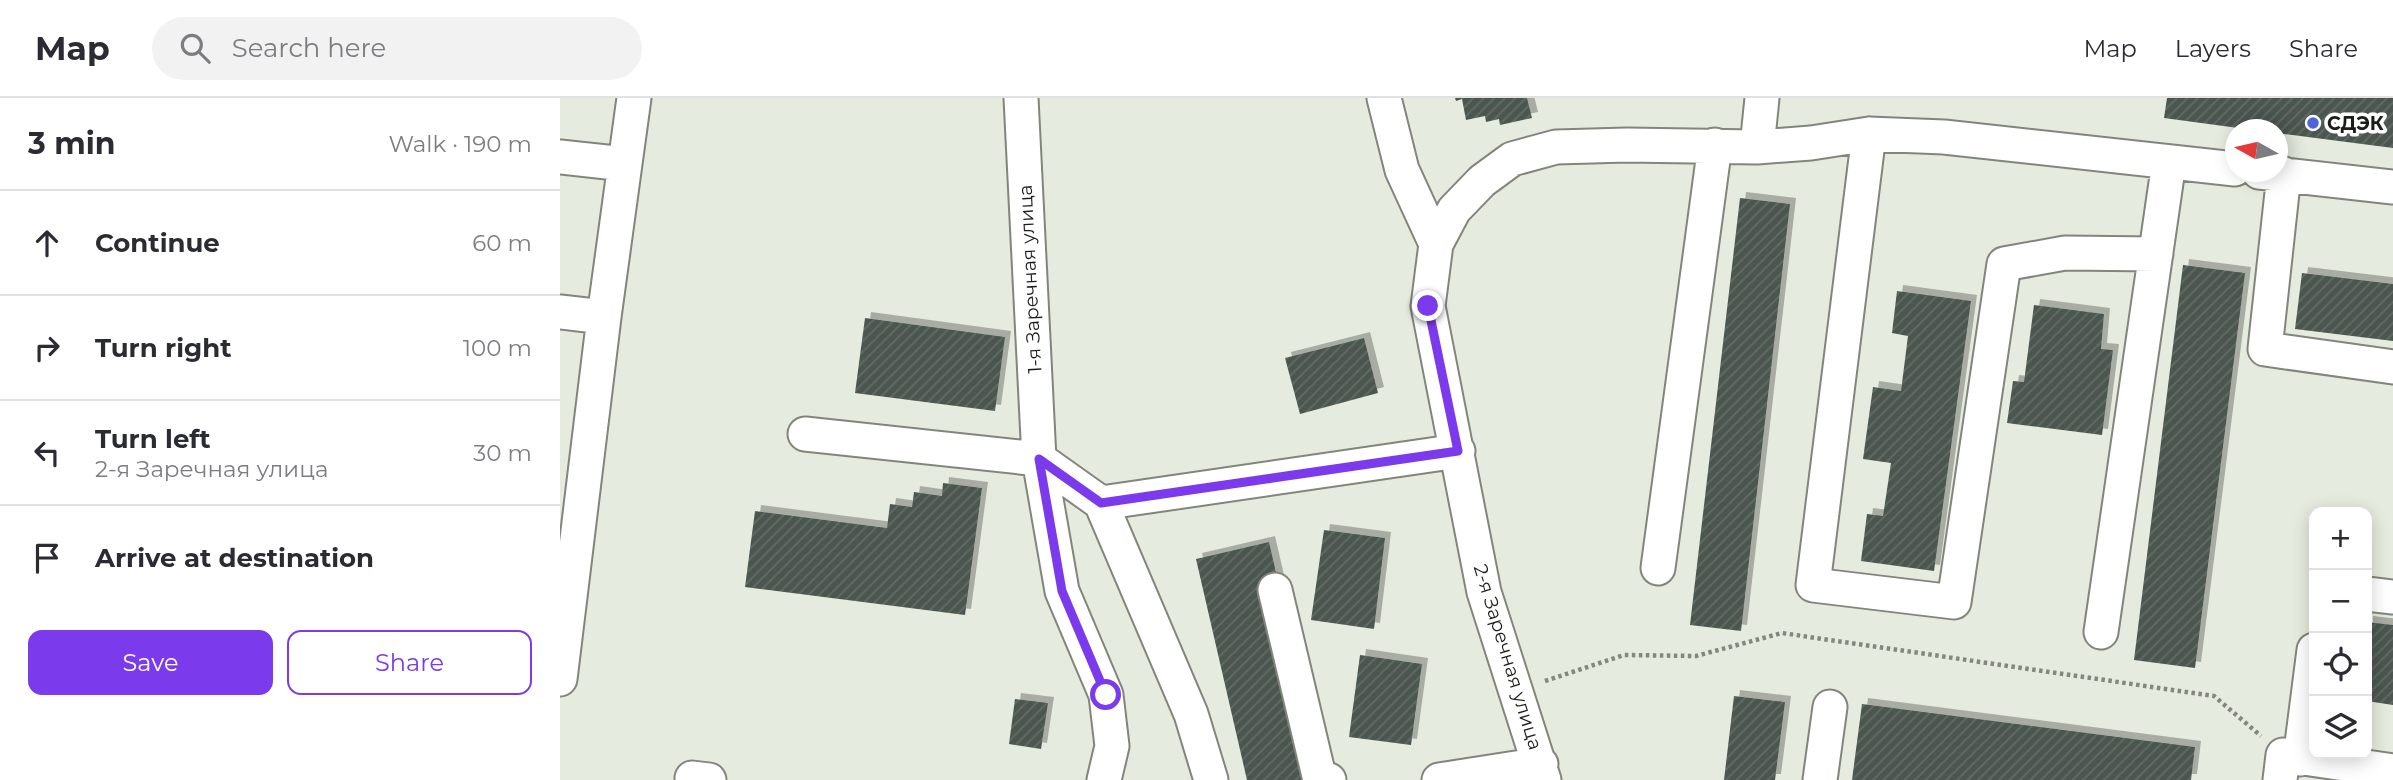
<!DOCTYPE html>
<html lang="en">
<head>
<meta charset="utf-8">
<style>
  :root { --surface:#fff; --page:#f2f2f3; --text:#2b2b33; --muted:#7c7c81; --line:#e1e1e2; --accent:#7c3aed }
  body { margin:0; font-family:Montserrat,sans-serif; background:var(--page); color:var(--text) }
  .controls { position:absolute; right:21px; bottom:21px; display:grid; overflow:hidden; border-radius:14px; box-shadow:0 4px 18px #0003 }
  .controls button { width:63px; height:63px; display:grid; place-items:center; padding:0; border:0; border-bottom:2px solid var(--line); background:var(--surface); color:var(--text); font:35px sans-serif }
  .compass { position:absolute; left:1665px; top:21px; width:63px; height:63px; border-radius:50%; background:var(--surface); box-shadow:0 4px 18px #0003; rotate:278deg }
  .stop { position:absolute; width:21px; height:21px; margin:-16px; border:5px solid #7c3aed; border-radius:50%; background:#fff }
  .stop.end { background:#7c3aed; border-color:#fff; box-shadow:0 2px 7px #0008 }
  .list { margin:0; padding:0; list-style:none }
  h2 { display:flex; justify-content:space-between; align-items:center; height:91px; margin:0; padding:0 28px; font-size:30px }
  h2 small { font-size:23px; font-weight:400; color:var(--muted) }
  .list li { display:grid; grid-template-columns:46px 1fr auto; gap:21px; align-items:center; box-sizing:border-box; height:105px; padding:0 28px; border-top:2px solid var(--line) }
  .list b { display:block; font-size:26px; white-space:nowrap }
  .list p { margin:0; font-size:23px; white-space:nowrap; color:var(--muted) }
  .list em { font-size:23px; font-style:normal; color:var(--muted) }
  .actions { display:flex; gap:14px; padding:21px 28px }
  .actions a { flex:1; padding:16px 0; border:2px solid var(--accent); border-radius:14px; text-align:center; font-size:24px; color:var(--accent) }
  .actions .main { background:var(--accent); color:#fff }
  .icon { flex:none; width:38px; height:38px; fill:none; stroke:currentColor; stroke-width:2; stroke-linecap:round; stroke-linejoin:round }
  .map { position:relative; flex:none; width:1833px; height:682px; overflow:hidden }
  header { display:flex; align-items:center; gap:42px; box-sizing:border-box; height:98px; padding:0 35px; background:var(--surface); border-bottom:2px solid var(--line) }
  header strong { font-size:33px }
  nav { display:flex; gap:38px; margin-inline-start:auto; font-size:24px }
  .search { width:490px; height:63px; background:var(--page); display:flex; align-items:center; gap:18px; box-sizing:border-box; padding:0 24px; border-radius:38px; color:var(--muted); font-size:26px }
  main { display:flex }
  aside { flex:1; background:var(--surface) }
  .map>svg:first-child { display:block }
</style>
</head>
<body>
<header>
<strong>Map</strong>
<div class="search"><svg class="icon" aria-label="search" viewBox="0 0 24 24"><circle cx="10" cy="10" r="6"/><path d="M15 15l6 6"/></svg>Search here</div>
<nav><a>Map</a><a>Layers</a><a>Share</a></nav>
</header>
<main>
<aside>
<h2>3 min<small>Walk · 190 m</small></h2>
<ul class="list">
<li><svg class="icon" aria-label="ahead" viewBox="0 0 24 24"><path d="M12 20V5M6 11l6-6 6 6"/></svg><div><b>Continue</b></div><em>60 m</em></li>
<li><svg class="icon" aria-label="right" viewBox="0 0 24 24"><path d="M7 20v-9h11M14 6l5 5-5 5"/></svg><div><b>Turn right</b></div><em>100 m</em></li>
<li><svg class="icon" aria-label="left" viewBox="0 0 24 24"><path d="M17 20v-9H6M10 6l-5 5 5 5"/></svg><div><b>Turn left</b><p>2-я Заречная улица</p></div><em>30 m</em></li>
<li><svg class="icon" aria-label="arrive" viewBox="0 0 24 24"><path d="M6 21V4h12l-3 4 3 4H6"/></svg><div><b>Arrive at destination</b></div></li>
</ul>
<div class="actions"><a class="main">Save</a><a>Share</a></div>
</aside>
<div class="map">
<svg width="1833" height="682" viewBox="0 0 1833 682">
  <defs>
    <pattern id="building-hatch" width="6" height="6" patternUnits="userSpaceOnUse" patternTransform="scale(1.75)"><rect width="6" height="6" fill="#4c5750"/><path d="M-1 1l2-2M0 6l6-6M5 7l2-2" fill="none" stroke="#626b65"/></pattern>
    <filter id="shadow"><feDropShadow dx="6" dy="-6" stdDeviation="0" flood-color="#0004"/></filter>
  </defs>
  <rect width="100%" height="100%" fill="#e5ebde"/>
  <!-- building -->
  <path fill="url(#building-hatch)" filter="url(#shadow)" d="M895,0H967L972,20L940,27L939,21L926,24L925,18L906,22L902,1L896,3Z
    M1607,0H1833V50L1717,35V32H1693L1604,20Z
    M1180,100L1230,106L1181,533L1130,527Z
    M1623,167L1685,175L1635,570L1574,562Z
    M1742,175L1833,186V243L1735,231Z
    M1337,193L1411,203L1374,473L1301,463L1307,416L1323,418L1331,365L1303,361L1313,289L1341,293L1348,238L1332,235Z
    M1474,207L1544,216L1541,251L1553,252L1542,337L1447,325L1453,283L1464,284Z
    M305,220L445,239L435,313L295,295Z
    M804,240L818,295L740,316L725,260Z
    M383,385L422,390L405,517L185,489L195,413L327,430L330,406L352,409L354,394L382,398Z
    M764,432L825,440L814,531L751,522Z
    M709,444L764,682H687L636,461Z
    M1807,524L1833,527V607L1807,603Z
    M800,557L862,566L851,647L789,639Z
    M1174,598L1225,604L1215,682H1164Z
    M455,601L488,605L481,651L449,646Z
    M1302,606L1635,649L1631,682H1292Z"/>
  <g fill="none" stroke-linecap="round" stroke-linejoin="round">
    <defs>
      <path id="minor" d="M461,0L479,361L502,493L546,597L552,648L544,682
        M824,0L842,72L876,146
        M1309,36L1253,487L1394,504L1444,166L1505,155L1596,156
        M1197,49L1202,0
        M0,59L65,66
        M1699,74L1833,89
        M1724,76L1705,251L1833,269
        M0,214L44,219
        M245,336L479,361L541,405L898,353
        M541,405L631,616L651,682
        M1098,470L1155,47
        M715,492L759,678L769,682
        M1807,496L1833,499
        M1541,534L1609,64
        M0,581L44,219L74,0
        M1740,661L1754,552
        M132,680L149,682
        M879,682L981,666
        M984,682L924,494L868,208L876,146L894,112L922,83L952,61L996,49L1067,47L1197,49L1251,45L1309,36L1384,39L1675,71
        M1260,682L1270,609
        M1720,682L1723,657L1833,673"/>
    </defs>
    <!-- minor casing -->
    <use href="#minor" stroke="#81867b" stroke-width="37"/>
    <!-- path -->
    <path stroke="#83877e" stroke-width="4.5" stroke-dasharray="3.5 3.5" stroke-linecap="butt" d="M985,583L1064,557L1136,558L1222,535L1654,598L1701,638"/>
    <!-- minor -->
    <use href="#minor" stroke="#fff" stroke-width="33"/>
  </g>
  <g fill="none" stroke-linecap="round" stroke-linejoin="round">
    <!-- route -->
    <path stroke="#7c3aed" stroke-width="9" d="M546,597L502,493L479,361L541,405L898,353L868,208"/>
  </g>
  <!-- markers -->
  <circle fill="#4e64d9" stroke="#fff" stroke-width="2.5" cx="1753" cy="25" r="7"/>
  <g text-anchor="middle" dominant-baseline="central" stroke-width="7" stroke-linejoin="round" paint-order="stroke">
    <!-- poi labels -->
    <g font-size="19" font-weight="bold" fill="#1a1d18" stroke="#fff" text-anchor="start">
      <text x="1767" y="25">СДЭК</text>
    </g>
    <!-- street labels -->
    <g font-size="19" fill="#1a1d18" stroke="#fff">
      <text transform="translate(470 181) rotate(-93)">1-я Заречная улица</text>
      <text transform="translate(948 559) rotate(73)">2-я Заречная улица</text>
    </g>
  </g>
</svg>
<div class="controls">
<button>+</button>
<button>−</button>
<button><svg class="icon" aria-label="locate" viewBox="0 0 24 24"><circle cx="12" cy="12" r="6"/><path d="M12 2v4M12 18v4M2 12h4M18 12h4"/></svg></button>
<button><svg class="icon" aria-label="layers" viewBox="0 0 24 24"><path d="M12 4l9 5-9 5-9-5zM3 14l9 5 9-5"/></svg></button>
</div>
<svg class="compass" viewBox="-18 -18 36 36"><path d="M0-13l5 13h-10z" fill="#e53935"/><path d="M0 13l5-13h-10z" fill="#7c7c81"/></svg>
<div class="stop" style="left:546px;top:597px"></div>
<div class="stop end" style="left:868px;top:208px"></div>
</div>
</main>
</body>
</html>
